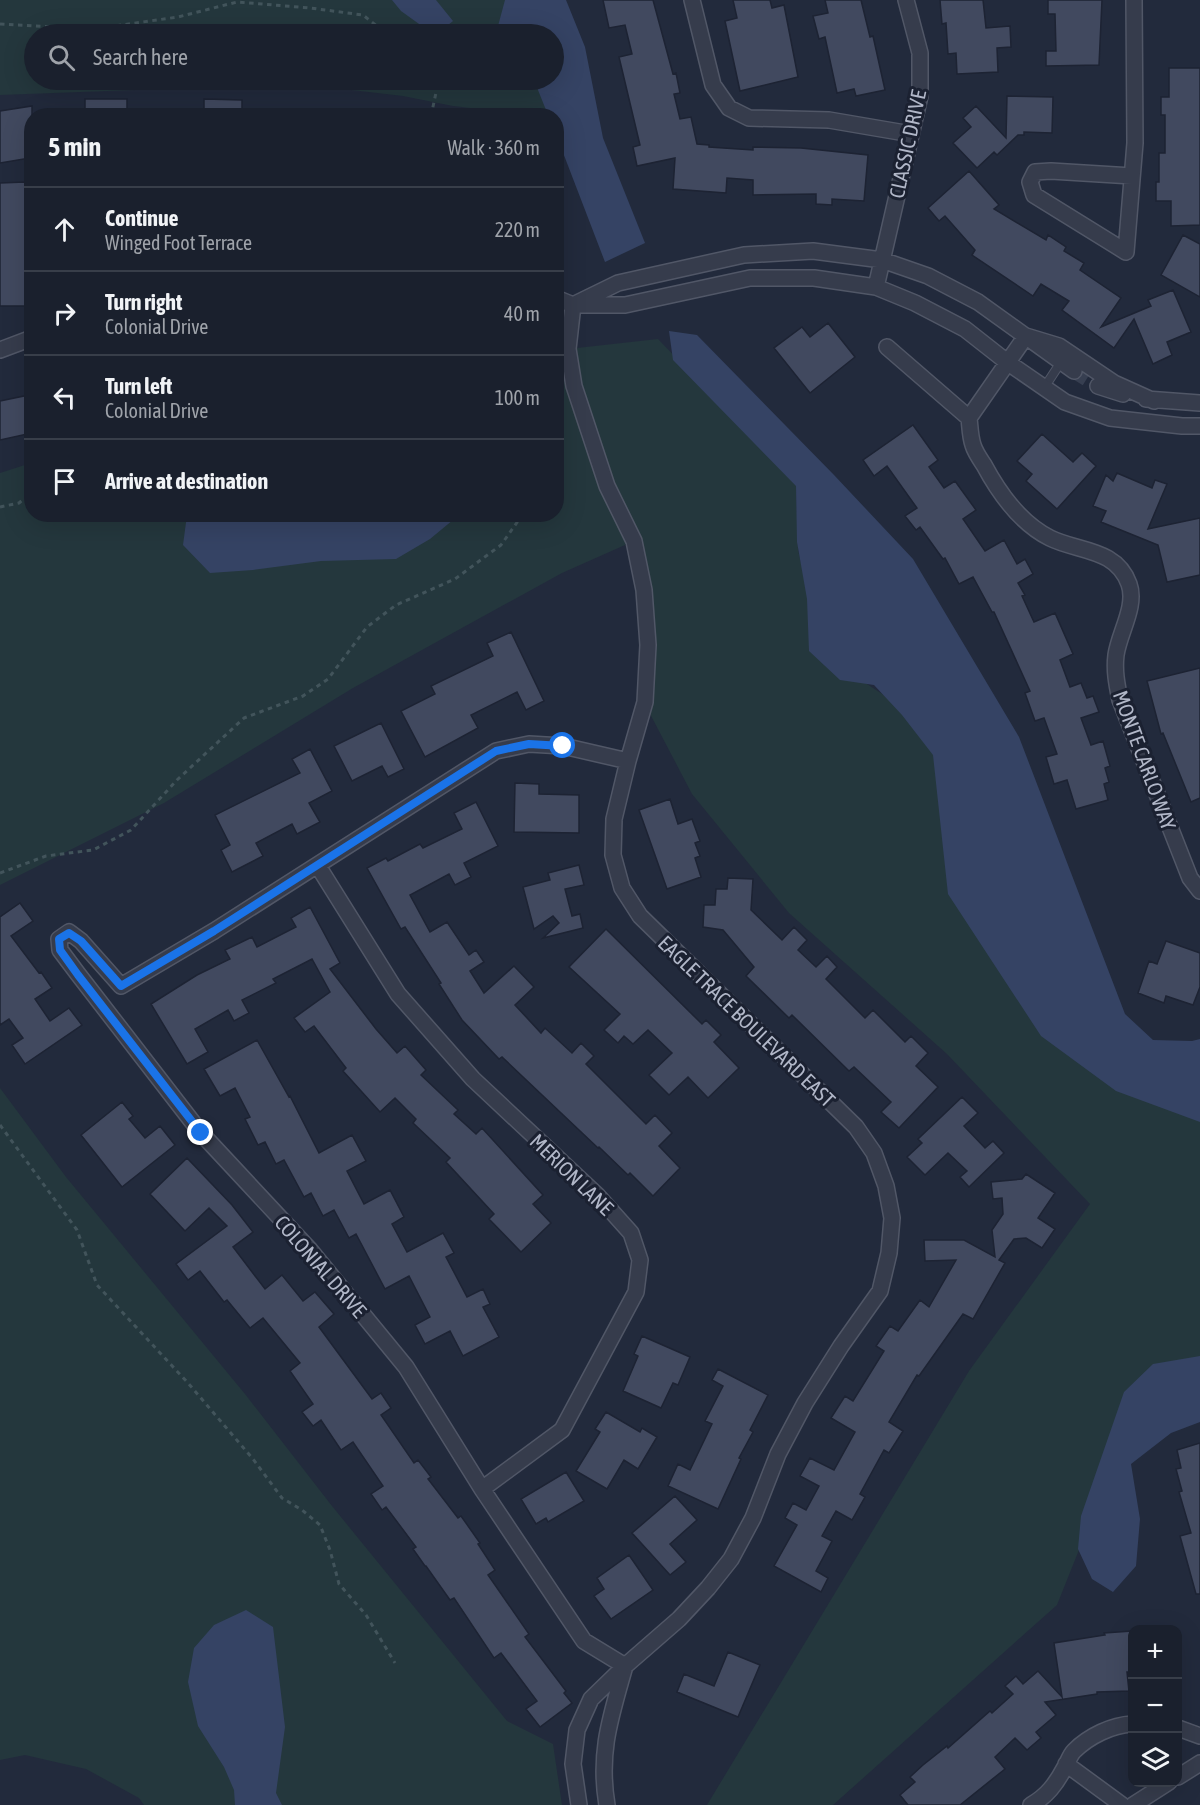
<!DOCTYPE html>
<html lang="en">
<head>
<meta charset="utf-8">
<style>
  :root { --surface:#1a202d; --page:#272d39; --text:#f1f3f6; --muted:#9fa3aa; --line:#383e49 }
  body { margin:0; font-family:"Asap Condensed",sans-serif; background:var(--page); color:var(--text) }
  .controls { position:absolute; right:18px; bottom:18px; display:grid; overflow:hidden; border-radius:12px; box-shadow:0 6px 24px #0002 }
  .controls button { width:54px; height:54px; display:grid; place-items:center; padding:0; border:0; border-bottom:2px solid var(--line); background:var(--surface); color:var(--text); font:30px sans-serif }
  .stop { position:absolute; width:18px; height:18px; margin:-14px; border:4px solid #1a73e8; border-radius:50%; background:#fff }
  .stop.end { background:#1a73e8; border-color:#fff; box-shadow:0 2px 6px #0008 }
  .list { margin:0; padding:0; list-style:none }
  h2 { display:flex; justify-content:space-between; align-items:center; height:78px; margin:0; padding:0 24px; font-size:26px }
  h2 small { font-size:20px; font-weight:400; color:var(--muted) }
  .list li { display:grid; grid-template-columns:39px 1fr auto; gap:18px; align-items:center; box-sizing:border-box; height:84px; padding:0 24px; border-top:2px solid var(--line) }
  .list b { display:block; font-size:22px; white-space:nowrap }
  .list p { margin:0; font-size:20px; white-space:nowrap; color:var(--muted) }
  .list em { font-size:20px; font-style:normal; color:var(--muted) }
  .icon { flex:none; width:33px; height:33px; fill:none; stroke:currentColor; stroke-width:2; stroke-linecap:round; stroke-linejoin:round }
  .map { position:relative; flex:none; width:1200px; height:1805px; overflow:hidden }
  .search { position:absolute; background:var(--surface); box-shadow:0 6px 24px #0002; left:24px; top:24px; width:540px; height:66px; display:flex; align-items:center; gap:15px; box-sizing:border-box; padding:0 21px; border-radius:33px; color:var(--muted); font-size:22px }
  .panel { position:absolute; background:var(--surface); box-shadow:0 6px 24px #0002; left:24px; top:108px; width:540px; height:414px; border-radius:24px }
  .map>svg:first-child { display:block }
</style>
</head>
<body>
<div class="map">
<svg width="1200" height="1805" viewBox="0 0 1200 1805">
  <rect width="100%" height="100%" fill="#222a3c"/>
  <!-- green -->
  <path fill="#24373d" d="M0,0H537L547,34H34V80H554L556,116L529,115L453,106L403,96L300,84L0,95Z
    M557,331L568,349L658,339L796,482L798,550L811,605L812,648L966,749L1136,1088L1200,1107V1401L1115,1460L1057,1605L833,1805H707L969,1371L1090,1204L947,1054L789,913L692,794L648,710L634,541L562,573L353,688L164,803L0,885V473L31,463L32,514H556Z
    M0,1088L66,1177L245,1394L332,1506L507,1721L553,1744L562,1805H144L139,1798L86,1769L25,1755L0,1760Z"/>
  <!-- water -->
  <path fill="#354364" d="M392,0H436L453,21L437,34H433L401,11Z
    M505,0H566L585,47L603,138L645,243L605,262L557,137L556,116L548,115L534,80H554V34H489L498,26Z
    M669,331L697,335L834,475L913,559L1019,737L1125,1014L1153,1040L1192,1041L1200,1039V1122L1116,1091L1041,1036L948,894L933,755L902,715L874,685L840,680L809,651L807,599L797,542L796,486L673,360Z
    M187,515V514L459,515L430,539L396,559L321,561L253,570L210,573L183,545Z
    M1200,1356V1422L1171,1433L1131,1464L1140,1519L1136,1566L1113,1592L1092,1579L1078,1549L1081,1516L1124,1392L1153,1364Z
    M246,1610L273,1627L285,1727L276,1793L282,1805H235L234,1790L224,1767L198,1726L188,1682L194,1648L214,1625Z"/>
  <!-- building -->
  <path fill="#41495f" stroke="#1d2333" stroke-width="1.5" d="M603,0H653L673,74L676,73L680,93L674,94L680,119L691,117L697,144L709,145V147L753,150V147L801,148L868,155L864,201L832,199V205L816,204V194L753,195V180L727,178L726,193L673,189L675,158L637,166L633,147L640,145L619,57L632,54L625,25L609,28Z
    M733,0H770L772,8L784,5L798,77L740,91L725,21L737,18Z
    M825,0H861L870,37L873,36L885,90L856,96L854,89L837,93L825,37L819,39L813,16L828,13Z
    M940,0H983L986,28L1010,26L1011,47L997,48L998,72L957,74L956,53L948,54L946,23L942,24Z
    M1048,0H1102L1099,65L1046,66V51H1056L1055,14H1048Z
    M1169,68H1200V225L1171,226V201H1156V182H1159V153H1165V115H1161V97H1169Z
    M1007,96L1053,97L1052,133L1024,132V135H1018L997,155L994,152L977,168L953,143L971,127L963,118L976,106L1006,138Z
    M85,99H127V116H85Z
    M204,99L242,100V116H204Z
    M32,106V140L27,141L30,158L0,163V111Z
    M969,171L999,205L994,209L1046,240L1048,235L1066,247L1064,251L1084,263L1080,270L1121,298L1101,327L1151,306L1148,300L1173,290L1191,332L1167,342L1172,355L1153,364L1134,319L1114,348L1062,310L1069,301L1041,284L1033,296L972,255L975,250L945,216L939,221L928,208Z
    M25,182V205H31L32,260V275H26L25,306H0V183Z
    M1183,235L1200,244V297L1161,275Z
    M828,323L855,357L810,393L774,348L802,327L810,337Z
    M29,395L32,409V433L0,440V401Z
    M913,425L938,460L929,467L944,488L955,481L976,510L963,519L985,551L1004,540L1017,564L1025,559L1033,574L1018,583L1025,595L1022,596L1034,622L1055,613L1073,654L1060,660L1070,687L1081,683L1087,698L1093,696L1099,712L1081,718L1091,745L1103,741L1110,766L1105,768L1109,782L1104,784L1108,800L1076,809L1067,780L1054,784L1046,757L1057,754L1044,718L1035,721L1025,693L1030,691L994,612H992L973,577L959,584L945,558L943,559L920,527L916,530L905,516L917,508L887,466L874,476L863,460Z
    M1042,434L1073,462L1082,453L1096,466L1057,509L1026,481L1032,474L1017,461Z
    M1117,473L1152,488L1155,480L1167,484L1148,529L1200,518V575L1167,582L1158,545L1101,522L1106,511L1093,506L1106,475L1113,481Z
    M511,632L544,701L526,710L517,692L471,715L478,728L425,757L401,711L435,694L431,686L493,656L487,643Z
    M1200,668V798L1191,802L1163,733L1161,734L1147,681Z
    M381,723L404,769L388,777L382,766L352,781L334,746Z
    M310,749L332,791L309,803L320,822L297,834L292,824L256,843L263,856L232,872L221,850L230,845L215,815L300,773L292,759Z
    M515,783L539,784V794L579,795V833L514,832Z
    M670,799L678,824L692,819L700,841L695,843L700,856L695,858L701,877L667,889L639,810Z
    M476,802L498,846L464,863L471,877L455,885L449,874L410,895L430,932L447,922L469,955L476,950L484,962L470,971L484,993L514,966L534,987L515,1005L541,1033L545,1028L572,1053L581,1043L594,1056L586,1064L646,1124L655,1115L672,1133L659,1146L680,1168L653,1196L630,1173L628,1175L599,1147L598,1148L502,1057L499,1059L462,1020L439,984L441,983L405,927L401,929L367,868L386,858L388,861L420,844L423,848L462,829L454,813Z
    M579,865L584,885L565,889L572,916L580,914L583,928L543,938L559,923L553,916L534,929L523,887L550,880L548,873Z
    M728,878L753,879L751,910L782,940L794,927L807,940L798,950L816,967L827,956L837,967L826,979L865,1018L873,1010L905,1042L911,1036L928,1053L916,1066L938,1087L899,1128L881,1112L891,1102L854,1067L849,1071L792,1015L789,1018L746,976L754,967L723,930L703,927L704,905H715L716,889H727Z
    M20,903L33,921L11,936L39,973L41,972L52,988L35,999L50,1021L69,1008L82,1025L25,1064L12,1045L23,1038L9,1019L0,1025V917Z
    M310,907L340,963L330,969L376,1029L397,1053L405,1046L426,1070L421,1075L458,1110L454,1114L476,1134L482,1128L543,1195L533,1204L551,1223L521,1252L489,1219L494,1214L446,1162L450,1158L413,1123L416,1119L395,1098L380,1112L343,1071L346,1068L314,1026L305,1032L294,1018L330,992L312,959L273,979L276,983L242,1000L249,1013L234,1021L228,1010L195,1029L208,1052L187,1064L151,1004L197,975L230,959L225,950L252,937L257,947L296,927L291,918Z
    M606,929L702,1024L706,1020L721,1035L714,1042L739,1068L708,1098L688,1077L669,1095L649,1075L672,1053L648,1030L633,1044L624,1036L618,1043L604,1030L620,1014L569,967Z
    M1166,941L1200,953V987L1193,1005L1166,996L1164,1003L1138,993L1149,961L1157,964Z
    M257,1040L289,1097L290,1096L319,1153L352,1135L366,1161L347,1171L364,1204L390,1190L404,1217L392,1224L407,1252L443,1233L454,1253L446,1257L467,1297L483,1289L490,1304L483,1307L499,1337L463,1356L450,1331L425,1344L415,1325L430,1317L409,1276L385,1289L356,1234L349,1238L334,1210L323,1216L311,1193L304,1197L284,1160L276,1164L265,1142L258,1145L245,1119L250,1117L235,1088L220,1096L204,1069Z
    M962,1097L978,1113L964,1126L985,1148L993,1141L1004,1153L969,1187L960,1177L967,1171L948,1153L925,1175L907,1157L922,1143L918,1139Z
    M122,1102L133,1116L129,1119L145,1138L160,1126L175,1145L122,1187L81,1135Z
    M187,1158L232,1205L253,1232L233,1247L265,1289L282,1275L303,1301L315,1292L334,1314L319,1327L372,1399L381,1393L391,1408L381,1415L414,1463L418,1460L431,1477L428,1479L458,1518L461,1516L480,1543L478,1544L495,1570L488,1575L529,1634L525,1637L566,1691L564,1693L572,1703L540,1727L526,1709L537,1701L501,1653L494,1658L454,1598L450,1600L426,1566H425L413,1549L416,1547L386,1507L382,1510L371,1494L383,1486L353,1442L341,1450L321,1420L313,1426L302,1412L313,1404L290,1371L300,1363L263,1318L250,1328L227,1300L224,1302L200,1271L188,1280L176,1264L227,1226L209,1208L185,1231L150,1194Z
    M1026,1174L1055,1193L1038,1218L1055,1229L1042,1248L1026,1238L1014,1239L999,1260L1005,1263L973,1319L963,1314L919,1376L917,1375L889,1422L903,1431L889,1453L884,1450L860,1494L865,1497L852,1520L836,1511L822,1536L832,1541L816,1571L828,1578L821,1592L774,1566L797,1525L785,1518L793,1503L806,1510L819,1486L800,1476L810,1458L834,1470L855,1432L831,1418L845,1396L853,1401L884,1351L876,1346L890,1326L898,1331L920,1300L929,1307L956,1260L925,1261L924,1240H964L995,1257L992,1230L1003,1214L1002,1198L993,1199L991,1182L1022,1179Z
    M642,1336L690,1357L678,1385L673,1383L661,1408L623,1391L638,1356L634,1354Z
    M718,1369L768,1395L750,1430L753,1432L739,1458L741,1459L718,1509L668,1486L678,1464L690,1470L712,1424L705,1421L723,1386L712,1380Z
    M606,1412L640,1432L642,1428L657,1437L638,1469L624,1460L607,1489L576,1471L600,1432L595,1429Z
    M1200,1443V1594H1196L1180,1536L1191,1533L1179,1492L1182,1491L1176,1469L1181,1468L1177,1450Z
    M566,1472L584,1501L548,1522L546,1518L536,1524L521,1499Z
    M675,1496L697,1520L670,1544L686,1562L670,1575L632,1533Z
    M629,1555L653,1590L611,1619L594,1596L604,1589L597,1578Z
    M1132,1631V1672H1127L1129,1691L1097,1692V1694L1045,1702L1056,1715L1036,1732L1041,1738L1027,1750L1015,1738L995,1757L1005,1769L960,1805H908L900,1795L915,1782L910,1777L923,1765L947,1746L948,1748L990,1711L992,1713L1013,1694L1005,1686L1016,1676L1023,1684L1038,1671L1062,1697L1054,1643L1105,1635L1104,1633Z
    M728,1652L760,1665L738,1717L677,1692L684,1674L714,1686Z"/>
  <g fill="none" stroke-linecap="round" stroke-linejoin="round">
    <!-- minor-tunnel -->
    <path stroke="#373f51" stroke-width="15" stroke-dasharray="15 8" stroke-linecap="butt" d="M1074,371L1098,386"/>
    <defs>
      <path id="service" d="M1044,388L1061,362"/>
      <path id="minor" d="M692,0L713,85L729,108L749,118L829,120L911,134
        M1132,176L1051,171L1035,172L1030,182L1034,195L1126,252L1135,143L1134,0
        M876,287L920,96V53L906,0
        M556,298L573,305H625L750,278H814L876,287L915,303L965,329L1007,362L1065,402L1110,418L1182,426H1200
        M575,304L618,283L744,255L813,251L882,260L928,276L978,302L1074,371
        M573,305L568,349L574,386L607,486L634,541L644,590L648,645L645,702L628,761L614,819L613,855L622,888L640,916L856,1127L874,1153L886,1186L892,1218L889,1253L880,1291L841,1346L805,1403L778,1454L753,1518L731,1559L708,1588L679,1619L625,1666L591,1699L577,1730L573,1764L579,1805
        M887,347L969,418
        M0,350L32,338
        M1098,386L1123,394
        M1146,399L1200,403
        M1154,401L1114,383L1059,346L1026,336L969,418C970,426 970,436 973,445C975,452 980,459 984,465C999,493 1020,523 1050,538C1078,552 1116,548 1129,584C1137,606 1119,633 1116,655C1114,671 1117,685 1120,700L1190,878L1200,891
        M318,866L398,994L473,1079L597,1195L631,1233L640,1260L636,1292L562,1430L482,1489
        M625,1666L584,1641L482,1489L406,1367L310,1250L201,1133L78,974L60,950L59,939L69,932L81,941L121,986L214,931L496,751L529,744L563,746L628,761
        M1178,1728L1200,1736
        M1066,1764L1122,1805
        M1178,1777L1200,1763
        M607,1805C598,1752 611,1716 625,1666
        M1031,1805C1047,1796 1056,1784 1065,1767C1068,1762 1070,1755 1074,1751C1089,1736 1112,1725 1132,1724
        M1133,1805L1169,1782"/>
    </defs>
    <!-- service casing -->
    <use href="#service" stroke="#515767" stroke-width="10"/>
    <!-- minor casing -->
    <use href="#minor" stroke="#515767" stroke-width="18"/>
    <!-- path -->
    <path stroke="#42545b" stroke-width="3" stroke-dasharray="4.5 4.5" stroke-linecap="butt" d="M0,24L93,29L178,17L237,2L310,8L363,15L387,34
      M431,116L437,88L433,80
      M0,507L19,503L32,492
      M0,873L46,856L93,850L131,830L177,780L244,718L303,696L328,679L367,627L396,605L455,579L501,545L523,514
      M0,1125L77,1230L97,1285L188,1383L253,1459L282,1498L302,1510L320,1525L330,1550L339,1584L366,1615L395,1663"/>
    <!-- service -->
    <use href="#service" stroke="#363c4c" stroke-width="8"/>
    <!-- minor -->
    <use href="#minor" stroke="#363c4c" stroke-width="15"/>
  </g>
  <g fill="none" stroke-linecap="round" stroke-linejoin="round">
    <!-- route -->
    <path stroke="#1a73e8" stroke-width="8" d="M201,1133L78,975L60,950L59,939L69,933L81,941L121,986L214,931L496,751L529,744L563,746"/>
  </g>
  <g text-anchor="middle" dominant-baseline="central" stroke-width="6" stroke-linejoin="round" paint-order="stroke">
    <!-- street labels -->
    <g font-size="21" fill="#b1b7c8" stroke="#1b2131">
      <text transform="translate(907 144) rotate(-78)">CLASSIC DRIVE</text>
      <text transform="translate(1145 760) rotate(70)">MONTE CARLO WAY</text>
      <text transform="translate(747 1021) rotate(44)">EAGLE TRACE BOULEVARD EAST</text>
      <text transform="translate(572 1174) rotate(44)">MERION LANE</text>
      <text transform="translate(321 1266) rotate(49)">COLONIAL DRIVE</text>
    </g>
  </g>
</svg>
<div class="controls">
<button>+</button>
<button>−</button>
<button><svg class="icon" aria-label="layers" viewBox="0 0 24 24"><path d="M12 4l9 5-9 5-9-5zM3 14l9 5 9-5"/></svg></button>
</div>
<div class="stop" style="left:563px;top:746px"></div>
<div class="stop end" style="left:201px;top:1133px"></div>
<div class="search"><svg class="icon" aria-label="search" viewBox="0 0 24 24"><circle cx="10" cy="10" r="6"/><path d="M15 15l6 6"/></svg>Search here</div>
<section class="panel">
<h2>5 min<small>Walk · 360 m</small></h2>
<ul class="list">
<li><svg class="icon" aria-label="ahead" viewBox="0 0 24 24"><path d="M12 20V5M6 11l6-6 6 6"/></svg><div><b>Continue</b><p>Winged Foot Terrace</p></div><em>220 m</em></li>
<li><svg class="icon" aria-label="right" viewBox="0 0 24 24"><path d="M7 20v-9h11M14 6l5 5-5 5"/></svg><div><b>Turn right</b><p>Colonial Drive</p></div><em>40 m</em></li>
<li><svg class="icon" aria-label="left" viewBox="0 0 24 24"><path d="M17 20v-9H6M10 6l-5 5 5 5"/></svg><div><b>Turn left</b><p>Colonial Drive</p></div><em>100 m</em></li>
<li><svg class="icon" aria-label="arrive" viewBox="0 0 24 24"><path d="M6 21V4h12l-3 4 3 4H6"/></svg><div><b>Arrive at destination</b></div></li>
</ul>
</section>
</div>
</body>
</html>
